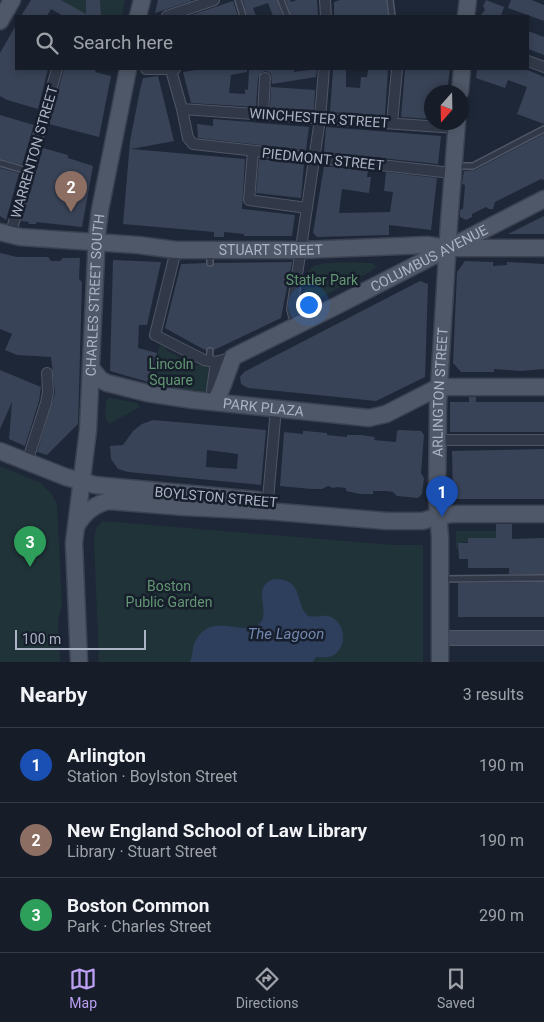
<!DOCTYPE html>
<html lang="en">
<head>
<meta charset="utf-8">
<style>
  :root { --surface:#161d29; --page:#1f2631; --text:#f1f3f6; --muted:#9ea2a8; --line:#353b46; --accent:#bca0f2 }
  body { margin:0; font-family:Roboto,sans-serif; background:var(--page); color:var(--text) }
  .compass { position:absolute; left:424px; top:85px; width:45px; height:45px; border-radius:50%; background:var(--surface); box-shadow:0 2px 8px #0003; rotate:200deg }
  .scale { position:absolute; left:15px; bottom:12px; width:131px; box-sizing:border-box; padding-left:5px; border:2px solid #abb3c5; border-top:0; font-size:14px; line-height:18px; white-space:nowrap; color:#abb3c5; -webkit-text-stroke:4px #171e2c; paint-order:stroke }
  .you { position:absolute; left:308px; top:304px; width:18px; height:18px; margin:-12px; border:4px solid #fff; border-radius:50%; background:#1a73e8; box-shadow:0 0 0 8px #1a73e833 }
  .badge { display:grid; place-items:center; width:32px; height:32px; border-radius:50%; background:var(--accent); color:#fff; font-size:16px; font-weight:700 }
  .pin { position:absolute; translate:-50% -41px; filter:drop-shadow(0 1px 2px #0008) }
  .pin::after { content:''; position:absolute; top:26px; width:18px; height:15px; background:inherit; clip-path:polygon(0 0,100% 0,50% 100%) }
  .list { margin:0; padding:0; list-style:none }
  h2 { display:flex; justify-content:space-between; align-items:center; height:65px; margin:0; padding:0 20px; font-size:21px }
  h2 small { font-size:16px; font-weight:400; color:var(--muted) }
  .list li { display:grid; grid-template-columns:32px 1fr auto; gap:15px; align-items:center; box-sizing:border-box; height:75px; padding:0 20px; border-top:1px solid var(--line) }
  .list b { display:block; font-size:19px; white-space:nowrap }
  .list p { margin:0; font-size:16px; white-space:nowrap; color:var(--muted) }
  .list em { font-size:16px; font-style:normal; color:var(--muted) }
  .icon { flex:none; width:28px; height:28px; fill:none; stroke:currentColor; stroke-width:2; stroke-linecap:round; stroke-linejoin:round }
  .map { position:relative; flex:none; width:544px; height:662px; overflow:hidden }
  .search { position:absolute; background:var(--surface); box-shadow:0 2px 8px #0003; left:15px; right:15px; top:15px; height:55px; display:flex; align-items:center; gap:12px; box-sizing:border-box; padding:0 18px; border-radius:0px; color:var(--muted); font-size:19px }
  .sheet { height:290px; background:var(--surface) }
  nav { display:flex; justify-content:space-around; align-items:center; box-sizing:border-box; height:70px; border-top:1px solid var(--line); background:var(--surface); font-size:14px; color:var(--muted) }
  nav a { display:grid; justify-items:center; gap:2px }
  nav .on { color:var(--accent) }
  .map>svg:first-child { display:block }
</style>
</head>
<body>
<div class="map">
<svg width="544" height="662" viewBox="0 0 544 662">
  <rect width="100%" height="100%" fill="#1e2737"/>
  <!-- green -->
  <path fill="#203338" d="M61,0H89L86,1L87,16Z
    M100,0H125L122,16H101Z
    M373,263L376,267L372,271L310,303L307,304L303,302C304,294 305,275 311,268C319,260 360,263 373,263Z
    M160,345L165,347L166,350L197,366L202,364L207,366L210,370L206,395L148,387Z
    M109,398L137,403L140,407L109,424L105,417L106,401Z
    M0,466L41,483L52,495L57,504L62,604L58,621L60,662H0Z
    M102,521L394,545H423V662H99L94,541L96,528Z
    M456,531H511L499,538L459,543L458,549H456Z"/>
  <!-- water -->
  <path fill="#2e3e5d" d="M274,579C305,579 294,603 308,616C316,618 323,614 331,617C346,624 348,648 332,656C327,658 321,657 316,657L313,662H190C193,655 192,646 196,640C214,608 250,642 262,620C268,608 252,586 274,579Z"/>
  <!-- building -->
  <path fill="#394357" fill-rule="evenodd" d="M31,0H61L86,14V0H100L101,15L61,16L60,14L51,9L47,16H21Z
    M158,0H191V1L155,13Z
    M243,0H277L282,16H273L268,3L253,8L256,16H247Z
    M286,0H290L291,2L297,0H317L318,16H291Z
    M340,0H386L388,16H334V2Z
    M486,0L504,7L501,16H480L485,10L483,6Z
    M511,0H532L544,5V21L508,8Z
    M233,1L238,16H192L191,15Z
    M16,25V69H48L38,109L7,100L0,96V53Z
    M528,31L544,37V55L528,49Z
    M64,69H96L95,72L111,76L99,137L49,124Z
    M203,69H247V72L231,75L229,93L245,94V89L248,90L249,69H294V72L317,69L316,77L272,84L271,74L266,71L262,72L258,78L256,107L191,103L183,72Z
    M333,69H346V87L360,88L361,77H367L368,70L388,69L385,116L330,112Z
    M405,69H450L447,92H432V119L401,117Z
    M477,69H525L544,77V124L517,114L527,87L508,80L505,88L476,78Z
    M158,76L174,141L131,149L245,159L242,209L295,215L292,236H244V234L224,232V237H214V232L123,224L130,141L140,90L143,78Z
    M271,87L315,90L314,110L270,108Z
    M0,115L34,125L22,165L0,159Z
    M213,119L309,127L306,150L198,138L197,124L213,126Z
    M326,127L441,136L438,164L324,152Z
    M544,134V180L541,179L495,202L493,209H489L486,207L472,214V217L466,220L460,217V210L463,209L465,185L462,184L464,171L475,170Z
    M43,148L68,155V158L93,166L82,227L36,222V224H28L29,222L21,221Z
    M259,159L304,164L301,198L256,193Z
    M324,166L368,171L367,177H371L369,193L342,189L339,213L390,212L393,192L384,191L386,172L437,178L431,230L389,225V235L317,237L313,233Z
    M0,168L19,173L6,220L0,216Z
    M544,216V234H508Z
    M0,253L17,257H48L51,261H60L63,258H80L79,279L82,282L78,424L47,455L37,452L55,393L51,357L17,355L5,350L12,334L0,329Z
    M113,260L161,262L147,325H139L138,348L157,353L148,382L110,371Z
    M465,261L493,262V266L507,265V262L544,264V369L521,371L494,369V372H461L453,363L457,272Z
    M292,262L281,318L214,350L211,347L206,350L203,349L165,328L181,264L206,263L207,266L210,267L214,263Z
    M420,281L428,284L425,377L376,401L248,388L241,384L240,377L244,372Z
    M0,370L41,387L39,401L25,446L9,439L12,402L0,429Z
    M469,397H476V402H544V432H450V402H469Z
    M153,420L266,430L261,485L128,472L118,469L111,459L110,446L123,445L133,431L142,424ZM207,450L238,454L237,469L206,467Z
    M399,430L421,431L424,435L421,473L424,478L422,494L418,498L397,496L393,492L387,491H373V494H360L346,491V488L337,487L333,488L328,486L322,489H311L280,486L284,432L303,434V431H306L327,433V435L347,437V435H361L375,437L374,440L396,442L397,431Z
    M544,449V499H453L452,451Z
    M496,524H512V539L544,538V574H509V568H468V559H459L458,543H468V538H496Z
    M544,582V617H458V583Z"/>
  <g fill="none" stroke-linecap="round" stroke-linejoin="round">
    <defs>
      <path id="lane" d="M238,0L243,16
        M281,0L287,16
        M390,0L392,16
        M0,163L28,171
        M456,166H473L544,129
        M210,263V251
        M209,362L210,351
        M443,579L544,578"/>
      <path id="street" d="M325,0L326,16
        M167,16L214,0
        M528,61L544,67
        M146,69H175
        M171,70L182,109L188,138L193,144L452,173
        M182,109L456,128
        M263,114L265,78
        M392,123L397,69
        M253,151L249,200L307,208
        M10,236L57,69
        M176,250L155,335L204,360L216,362L233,357
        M304,323L294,317L292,309L320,119L324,69
        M215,402L212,390L216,362
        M437,440H544
        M27,462L46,403L48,392L47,373
        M267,511L276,408"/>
      <path id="secondary" d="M440,638H544"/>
      <g id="primary">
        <path d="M138,16L142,0"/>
        <path d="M466,16L468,0"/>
        <path d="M0,21L12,0"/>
        <path d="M460,92L462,69"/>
        <path id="s1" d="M0,232L20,237L138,245L176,250H301L427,245L447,248H544"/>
        <path id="s2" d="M91,368L101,380L107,383L147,393L193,400L369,418L386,414L439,387H544"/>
        <path id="s3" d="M215,402C223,388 227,372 233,357L336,306L544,199"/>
        <path d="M0,451L66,477L95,485L258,500"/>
        <path d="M77,525C84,513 95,504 109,501L184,507L267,511L387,521H423L438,516L452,514H544"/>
        <path id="s4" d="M79,662L74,543L88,430L97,234L100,210L128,69"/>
        <path id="s5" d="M440,662V538L437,498L438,404L449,223L457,122"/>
      </g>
    </defs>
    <!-- lane casing -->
    <use href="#lane" stroke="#4f5666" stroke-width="8"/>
    <!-- street casing -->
    <use href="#street" stroke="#4f5666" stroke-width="12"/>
    <!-- secondary casing -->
    <use href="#secondary" stroke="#4f5666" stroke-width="16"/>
    <!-- primary casing -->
    <use href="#primary" stroke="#3b4251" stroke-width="19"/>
    <!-- lane -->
    <use href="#lane" stroke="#313948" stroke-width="5"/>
    <!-- street -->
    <use href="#street" stroke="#313948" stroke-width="10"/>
    <!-- secondary -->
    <use href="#secondary" stroke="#3f475b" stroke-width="14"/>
    <!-- primary -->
    <use href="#primary" stroke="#4f5868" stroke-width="16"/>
  </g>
  <g text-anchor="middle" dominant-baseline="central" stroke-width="5" stroke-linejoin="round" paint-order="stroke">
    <!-- street labels -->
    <g font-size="14" fill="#abb3c5" stroke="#171e2c">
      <text transform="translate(319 118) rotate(4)">WINCHESTER STREET</text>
      <text transform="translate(34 152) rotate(-74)">WARRENTON STREET</text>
      <text transform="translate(323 159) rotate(6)">PIEDMONT STREET</text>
      <text stroke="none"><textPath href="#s1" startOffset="272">STUART STREET</textPath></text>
      <text stroke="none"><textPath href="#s3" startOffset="268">COLUMBUS AVENUE</textPath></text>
      <text stroke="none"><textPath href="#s4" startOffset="368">CHARLES STREET SOUTH</textPath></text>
      <text stroke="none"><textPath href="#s5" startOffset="270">ARLINGTON STREET</textPath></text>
      <text stroke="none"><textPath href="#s2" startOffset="181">PARK PLAZA</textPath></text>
      <text transform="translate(216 497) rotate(5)">BOYLSTON STREET</text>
    </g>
    <!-- park labels -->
    <g font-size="14" fill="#629672" stroke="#171e2c">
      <text x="322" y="280">Statler Park</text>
      <text x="171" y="364">Lincoln<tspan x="171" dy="16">Square</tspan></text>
      <text x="169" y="586">Boston<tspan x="169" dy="16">Public Garden</tspan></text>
    </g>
    <!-- water labels -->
    <g font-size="15" font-style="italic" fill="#7187b0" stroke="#171e2c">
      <text x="286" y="634">The Lagoon</text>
    </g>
  </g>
</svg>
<svg class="compass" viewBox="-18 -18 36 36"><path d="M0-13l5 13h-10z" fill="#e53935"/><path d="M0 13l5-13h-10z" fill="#9ea2a8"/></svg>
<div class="scale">100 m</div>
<div class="you"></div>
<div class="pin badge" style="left:442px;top:517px;background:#1a4fb4">1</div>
<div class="pin badge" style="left:71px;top:212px;background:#8d6e63">2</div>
<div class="pin badge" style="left:30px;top:567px;background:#2e9e5b">3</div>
<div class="search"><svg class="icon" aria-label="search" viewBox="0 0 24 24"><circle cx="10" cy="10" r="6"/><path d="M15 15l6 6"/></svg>Search here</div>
</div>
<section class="sheet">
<h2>Nearby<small>3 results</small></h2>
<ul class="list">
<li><span class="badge" style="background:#1a4fb4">1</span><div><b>Arlington</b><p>Station · Boylston Street</p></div><em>190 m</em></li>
<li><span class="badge" style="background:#8d6e63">2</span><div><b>New England School of Law Library</b><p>Library · Stuart Street</p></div><em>190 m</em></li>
<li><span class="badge" style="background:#2e9e5b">3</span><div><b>Boston Common</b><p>Park · Charles Street</p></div><em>290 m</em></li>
</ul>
</section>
<nav>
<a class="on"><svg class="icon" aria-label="map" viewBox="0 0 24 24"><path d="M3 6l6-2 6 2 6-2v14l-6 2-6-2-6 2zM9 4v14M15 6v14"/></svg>Map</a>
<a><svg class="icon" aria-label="directions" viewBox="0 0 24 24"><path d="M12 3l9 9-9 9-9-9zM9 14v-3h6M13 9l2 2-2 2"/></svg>Directions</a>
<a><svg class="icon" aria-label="saved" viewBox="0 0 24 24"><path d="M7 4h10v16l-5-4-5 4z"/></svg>Saved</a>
</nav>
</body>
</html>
